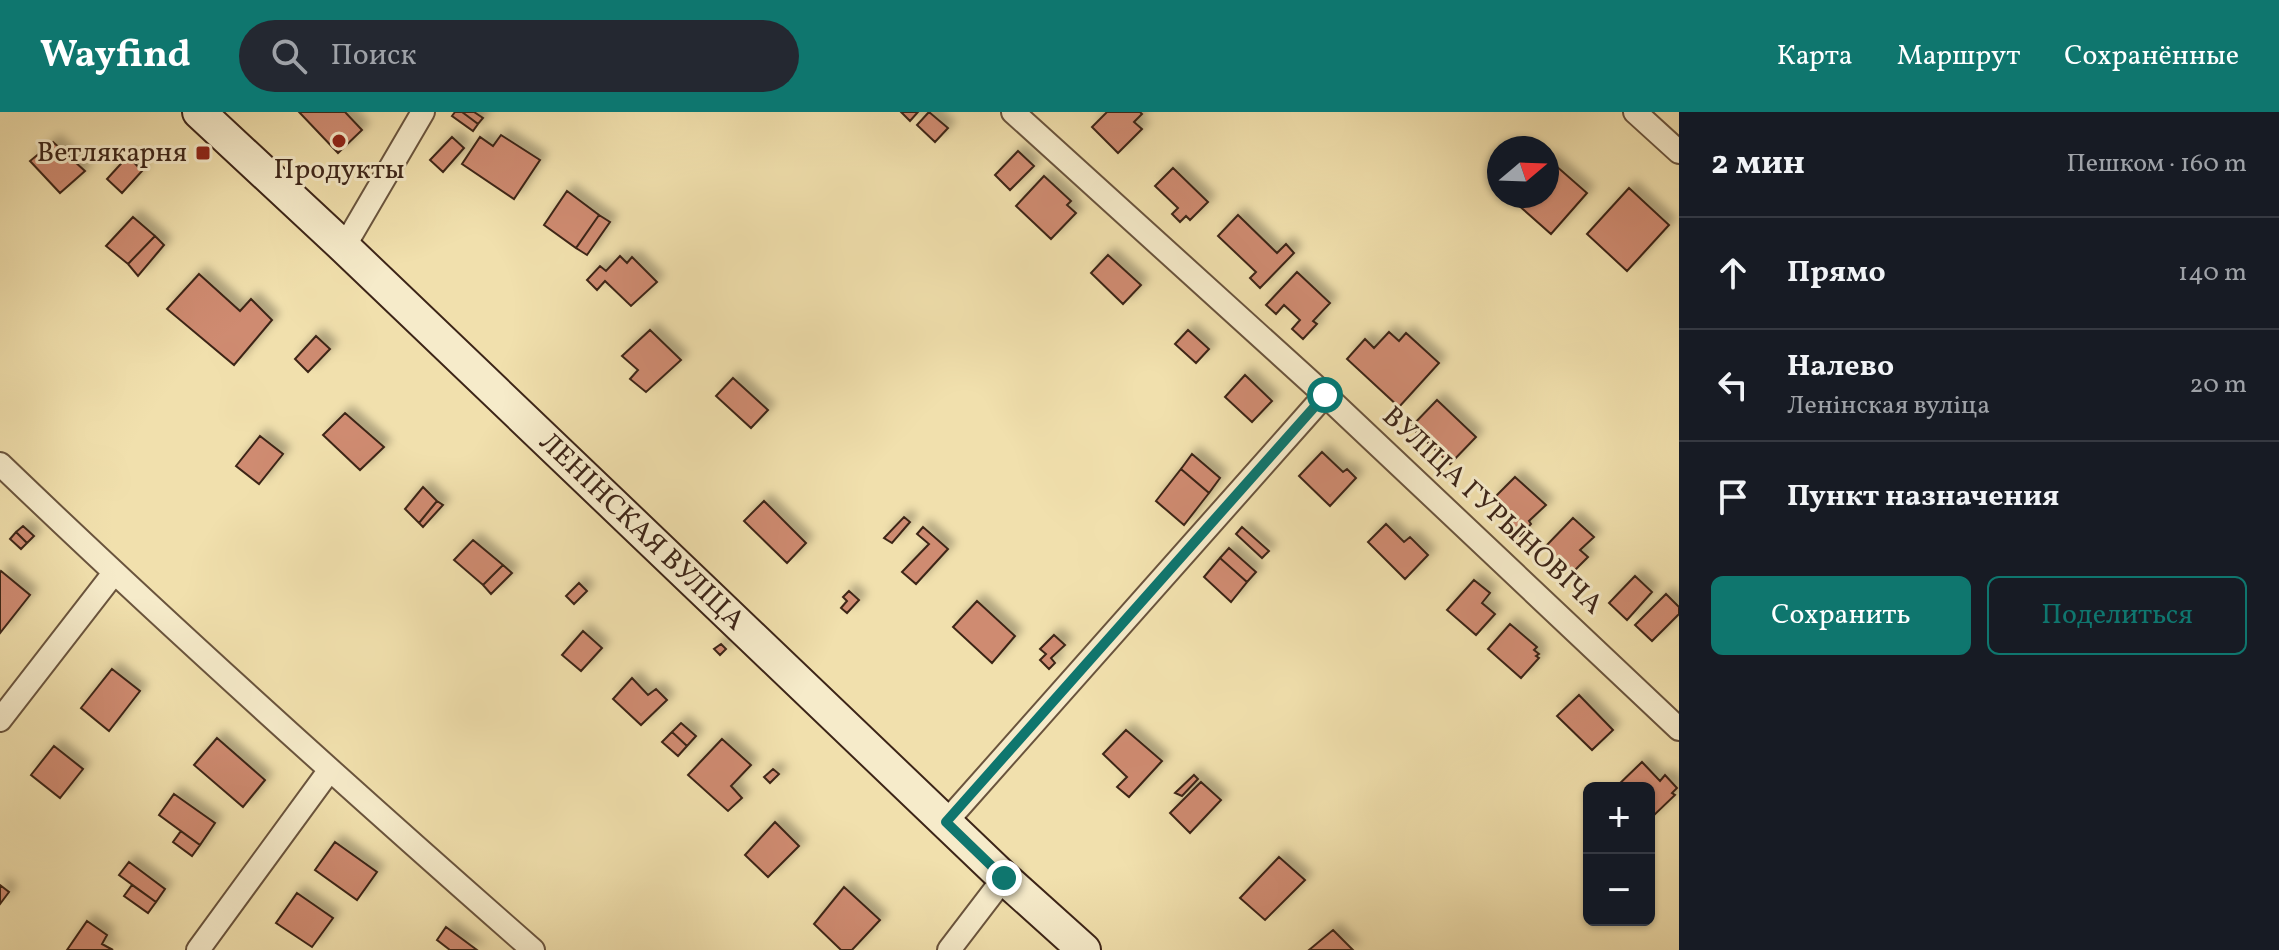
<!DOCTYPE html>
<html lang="ru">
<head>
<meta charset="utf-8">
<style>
  :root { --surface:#171b24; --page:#242831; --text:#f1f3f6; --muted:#9ea1a6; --line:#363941; --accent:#0f766e }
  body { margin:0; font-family:Vollkorn,serif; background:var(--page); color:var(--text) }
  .controls { position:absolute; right:24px; bottom:24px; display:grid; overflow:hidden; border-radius:12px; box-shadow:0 2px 6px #0004 }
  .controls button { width:72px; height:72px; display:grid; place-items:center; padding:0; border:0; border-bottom:2px solid var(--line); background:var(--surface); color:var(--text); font:40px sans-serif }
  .compass { position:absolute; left:1487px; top:24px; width:72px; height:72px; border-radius:50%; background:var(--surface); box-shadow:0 2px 6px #0004; rotate:71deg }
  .stop { position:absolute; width:24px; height:24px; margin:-18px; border:6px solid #0f766e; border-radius:50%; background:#fff }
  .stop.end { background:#0f766e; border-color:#fff; box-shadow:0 2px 8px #0008 }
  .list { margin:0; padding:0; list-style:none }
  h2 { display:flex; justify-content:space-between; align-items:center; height:104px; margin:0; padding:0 32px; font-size:34px }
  h2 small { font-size:26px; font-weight:400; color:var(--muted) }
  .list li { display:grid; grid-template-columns:52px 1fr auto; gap:24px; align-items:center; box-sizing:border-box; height:112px; padding:0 32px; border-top:2px solid var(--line) }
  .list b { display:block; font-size:30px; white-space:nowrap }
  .list p { margin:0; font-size:26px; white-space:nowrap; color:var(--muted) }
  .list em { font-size:26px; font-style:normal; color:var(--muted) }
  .actions { display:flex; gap:16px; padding:24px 32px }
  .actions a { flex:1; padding:18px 0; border:2px solid var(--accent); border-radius:12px; text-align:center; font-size:28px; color:var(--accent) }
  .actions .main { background:var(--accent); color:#fff }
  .icon { flex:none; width:44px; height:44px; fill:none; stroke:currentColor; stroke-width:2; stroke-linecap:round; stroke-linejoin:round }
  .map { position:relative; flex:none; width:1679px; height:838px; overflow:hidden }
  header { display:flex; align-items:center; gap:48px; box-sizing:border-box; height:112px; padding:0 40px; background:var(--accent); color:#fff }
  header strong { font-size:38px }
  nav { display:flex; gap:44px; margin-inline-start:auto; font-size:28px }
  .search { width:560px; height:72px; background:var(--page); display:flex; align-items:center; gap:20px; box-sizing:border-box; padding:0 28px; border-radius:44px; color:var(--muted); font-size:30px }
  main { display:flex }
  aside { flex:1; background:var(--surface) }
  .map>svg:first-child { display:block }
</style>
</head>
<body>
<header>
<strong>Wayfind</strong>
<div class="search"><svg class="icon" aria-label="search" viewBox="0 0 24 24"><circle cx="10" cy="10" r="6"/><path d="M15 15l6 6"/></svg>Поиск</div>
<nav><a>Карта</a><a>Маршрут</a><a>Сохранённые</a></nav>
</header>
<main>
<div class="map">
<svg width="1679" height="838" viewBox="0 0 1679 838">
  <defs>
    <filter id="shadow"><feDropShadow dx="7" dy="-7" stdDeviation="4" flood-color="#0004"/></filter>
  </defs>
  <rect width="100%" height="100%" fill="#f1e0ad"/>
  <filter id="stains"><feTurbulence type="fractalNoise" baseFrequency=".0025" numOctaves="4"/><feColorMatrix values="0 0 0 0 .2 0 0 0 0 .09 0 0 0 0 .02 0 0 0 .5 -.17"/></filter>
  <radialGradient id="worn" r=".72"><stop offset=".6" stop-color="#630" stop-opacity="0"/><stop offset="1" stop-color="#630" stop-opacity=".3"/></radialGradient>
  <!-- building -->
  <path fill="#cf8b71" stroke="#3d2518" stroke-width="2" filter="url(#shadow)" d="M299,0H345L362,18L338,41Z
    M455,0H462L478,12L473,19L452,4Z
    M462,0H474L483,6L478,12Z
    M901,0H918L910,9Z
    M929,0L948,16L935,30L917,13Z
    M1107,0H1140L1142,2L1134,10L1142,17L1118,41L1092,15Z
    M501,23L540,48L514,87L462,52L480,25L493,34Z
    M452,25L464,36L443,60L430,48Z
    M53,30L85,59L60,81L30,49Z
    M1018,39L1034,54L1010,78L995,63Z
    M128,44L142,59L122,81L107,67Z
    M1547,46L1587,81L1551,122L1508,84H1547Z
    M1173,56L1208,90L1190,108L1186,104L1180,110L1172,102L1178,96L1155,74Z
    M1044,64L1071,89L1067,93L1076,101L1051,127L1016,94Z
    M1629,76L1669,113L1627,159L1587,122Z
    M567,79L599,103L576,136L544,113Z
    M599,103L610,110L587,143L576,136Z
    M1238,103L1277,141L1286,132L1294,141L1260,176L1250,166L1256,160L1218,124Z
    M133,105L155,124L128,152L106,134Z
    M155,124L164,133L138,164L128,152Z
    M1108,143L1141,173L1123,192L1091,161Z
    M620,144L627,151L632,145L657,170L631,194L605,169L597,178L587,168L600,154L606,159Z
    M1297,160L1330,191L1313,209L1317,212L1303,227L1292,217L1300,208L1284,193L1276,202L1266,193Z
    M199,162L240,199L251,187L272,208L234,253L167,197Z
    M650,218L681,248L646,280L630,267L638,258L622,244Z
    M1188,218L1209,237L1196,251L1175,232Z
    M1389,220L1399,229L1406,221L1439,251L1399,295L1347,247L1365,227L1374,236Z
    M316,224L330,237L308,260L295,247Z
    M1245,263L1272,289L1252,310L1225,285Z
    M733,266L768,298L751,316L716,284Z
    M1437,288L1476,325L1450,352L1411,315Z
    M345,301L384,335L360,358L323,323Z
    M260,324L283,342L259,372L236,354Z
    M1322,340L1343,360L1347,357L1356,366L1330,394L1299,364Z
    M1192,342L1220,366L1209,381L1181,357Z
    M1181,357L1209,381L1184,413L1156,389Z
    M1515,365L1546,393L1529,409L1531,412L1520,424L1507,412L1513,405L1493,387Z
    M423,375L437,389L419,411L405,397Z
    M437,389L443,393L423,415L419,411Z
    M764,389L806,431L787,451L744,409Z
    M904,405L910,410L892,431L884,426Z
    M1573,406L1594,425L1580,438L1588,445L1573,460L1545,435Z
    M1386,412L1404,430L1410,425L1428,443L1405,467L1368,430Z
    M23,414L34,424L27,431L16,420Z
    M923,415L948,437L916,472L902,460L929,432L917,422Z
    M1242,415L1269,439L1262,446L1236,422Z
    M16,420L27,431L21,437L10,427Z
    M473,428L503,453L483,473L454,448Z
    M1229,436L1256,460L1247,470L1220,446Z
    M1220,446L1247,470L1231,490L1204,465Z
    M503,453L512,461L491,482L483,473Z
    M1,459L30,483L0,521V461Z
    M1635,464L1652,480L1627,508L1609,491Z
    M1474,468L1490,481L1482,491L1495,502L1476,523L1447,498Z
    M579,471L587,479L574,492L566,484Z
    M849,479L859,488L847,501L841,496L847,489L843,485Z
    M1666,482L1679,495V502L1652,529L1635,513Z
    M977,489L1015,524L992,551L953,515Z
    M1510,512L1537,535L1534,538L1539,542L1536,544L1539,546L1521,566L1488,537Z
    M583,519L602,536L581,559L562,543Z
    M1054,523L1065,533L1051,546L1055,551L1049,557L1040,548L1046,542L1040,537Z
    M721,532L726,537L720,543L714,537Z
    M112,557L140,579L109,619L81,596Z
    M632,566L648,583L656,577L667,588L641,613L613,587Z
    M1579,583L1613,618L1592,638L1557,604Z
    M681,611L696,624L687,634L672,620Z
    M1126,618L1162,649L1129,685L1117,675L1127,665L1103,642Z
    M672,620L687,634L678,644L662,630Z
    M217,626L265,668L243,695L194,653Z
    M722,627L751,653L731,674L742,686L728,699L688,663Z
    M54,634L83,657L60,686L31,663Z
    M1642,650L1660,669L1665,663L1677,676L1672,681L1675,683L1649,708V676H1615Z
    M773,657L779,662L770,671L764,665Z
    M1194,663L1198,667L1182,684L1175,681Z
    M1201,670L1221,688L1190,721L1170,701Z
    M174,682L215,711L200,733L159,703Z
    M775,710L799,734L768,765L745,743Z
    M181,719L200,733L192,744L173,730Z
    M335,730L377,760L357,788L315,758Z
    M1279,745L1305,768L1265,808L1240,786Z
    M129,750L165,777L156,790L119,763Z
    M0,773L9,780L0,792Z
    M132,773L156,790L148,801L124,784Z
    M844,775L880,808L852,838H841L814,812Z
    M297,781L333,806L312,835L276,811Z
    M87,809L107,823L102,832L113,838H67Z
    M446,815L477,838H450L437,828Z
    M1333,818L1353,838H1309Z"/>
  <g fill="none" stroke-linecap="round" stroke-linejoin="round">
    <defs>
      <path id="street" d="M1013,0L1325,283L1679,617
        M1635,0L1679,40
        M344,135L423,0
        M0,352C174,519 352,679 533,838
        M0,608L114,461
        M946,710L1325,283
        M198,838L329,659
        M949,838L1004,766"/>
      <g id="secondary">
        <path id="s1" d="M199,0L344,135L1004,766L1084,838"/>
      </g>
    </defs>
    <!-- street casing -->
    <use href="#street" stroke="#6a543d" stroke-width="26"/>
    <!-- secondary casing -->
    <use href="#secondary" stroke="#3d2518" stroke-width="36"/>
    <!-- street -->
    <use href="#street" stroke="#f6ebca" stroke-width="22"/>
    <!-- secondary -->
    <use href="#secondary" stroke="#f6ebca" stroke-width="32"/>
  </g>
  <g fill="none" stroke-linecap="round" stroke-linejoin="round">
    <!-- route -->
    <path stroke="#0f766e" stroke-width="10" d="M1004,766L946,710L1325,283"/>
  </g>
  <!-- markers -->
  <g fill="#8f2418" stroke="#f6ebca" stroke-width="3">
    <circle cx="339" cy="29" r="8"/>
    <rect x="195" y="33" width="16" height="16" rx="4"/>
  </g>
  <g text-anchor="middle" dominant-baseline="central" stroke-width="6" stroke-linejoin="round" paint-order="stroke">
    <!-- poi labels -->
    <g font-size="28" fill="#3d2518" stroke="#f6ebca" text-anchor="end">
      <text x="187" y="41">Ветлякарня</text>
      <text x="339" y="58" text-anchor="middle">Продукты</text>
    </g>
    <!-- street labels -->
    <g font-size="28" fill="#3d2518" stroke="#f6ebca">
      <text transform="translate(1492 399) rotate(43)">ВУЛІЦА ГУРЫНОВІЧА</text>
      <text stroke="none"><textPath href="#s1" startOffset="610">ЛЕНІНСКАЯ ВУЛІЦА</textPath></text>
    </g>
  </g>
  <rect width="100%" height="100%" filter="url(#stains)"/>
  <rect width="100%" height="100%" fill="url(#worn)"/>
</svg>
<div class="controls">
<button>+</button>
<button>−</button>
</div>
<svg class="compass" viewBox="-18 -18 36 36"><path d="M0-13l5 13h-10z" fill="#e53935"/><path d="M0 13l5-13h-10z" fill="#9ea1a6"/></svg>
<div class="stop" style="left:1325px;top:283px"></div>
<div class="stop end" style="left:1004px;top:766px"></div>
</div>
<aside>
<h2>2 мин<small>Пешком · 160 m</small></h2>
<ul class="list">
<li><svg class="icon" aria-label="ahead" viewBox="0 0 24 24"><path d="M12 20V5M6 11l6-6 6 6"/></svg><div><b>Прямо</b></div><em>140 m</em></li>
<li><svg class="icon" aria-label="left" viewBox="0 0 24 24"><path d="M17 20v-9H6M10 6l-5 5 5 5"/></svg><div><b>Налево</b><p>Ленінская вуліца</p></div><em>20 m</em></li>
<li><svg class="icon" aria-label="arrive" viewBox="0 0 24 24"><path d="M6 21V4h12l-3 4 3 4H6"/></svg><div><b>Пункт назначения</b></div></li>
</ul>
<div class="actions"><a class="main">Сохранить</a><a>Поделиться</a></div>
</aside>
</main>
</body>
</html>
